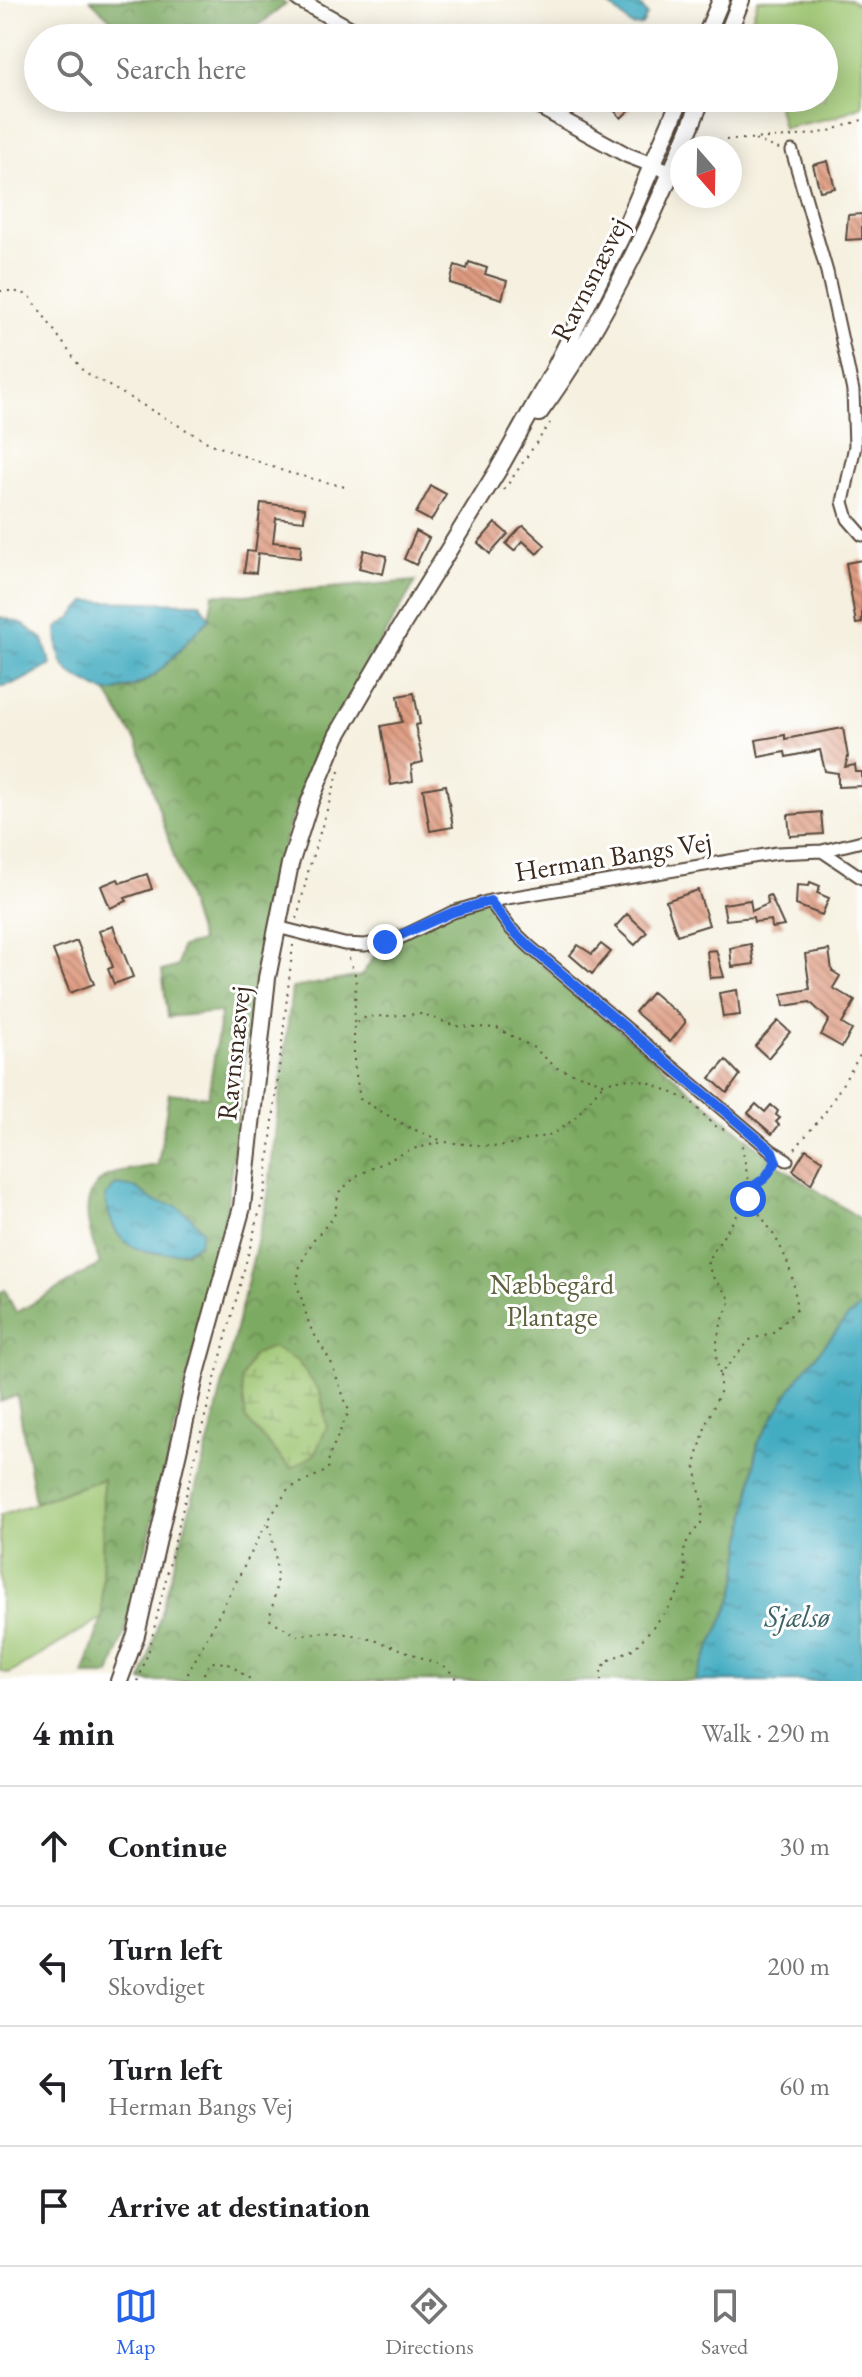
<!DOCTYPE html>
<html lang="en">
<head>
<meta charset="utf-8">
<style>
  :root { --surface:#fff; --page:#f2f2f2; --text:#202124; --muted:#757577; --line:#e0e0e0; --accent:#2563eb }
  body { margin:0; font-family:"EB Garamond",serif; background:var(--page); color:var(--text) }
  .compass { position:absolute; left:670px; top:136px; width:72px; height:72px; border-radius:50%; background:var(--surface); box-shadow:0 4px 20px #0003; rotate:160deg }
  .stop { position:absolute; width:24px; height:24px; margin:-18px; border:6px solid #2563eb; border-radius:50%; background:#fff }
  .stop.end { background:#2563eb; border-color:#fff; box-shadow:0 2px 8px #0008 }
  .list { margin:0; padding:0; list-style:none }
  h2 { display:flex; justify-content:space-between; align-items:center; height:104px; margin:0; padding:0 32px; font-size:34px }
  h2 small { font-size:26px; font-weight:400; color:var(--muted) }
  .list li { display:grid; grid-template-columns:52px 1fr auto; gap:24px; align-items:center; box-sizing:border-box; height:120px; padding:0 32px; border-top:2px solid var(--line) }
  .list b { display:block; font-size:30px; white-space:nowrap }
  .list p { margin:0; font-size:26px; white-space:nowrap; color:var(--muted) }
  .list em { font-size:26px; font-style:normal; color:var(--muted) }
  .icon { flex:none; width:44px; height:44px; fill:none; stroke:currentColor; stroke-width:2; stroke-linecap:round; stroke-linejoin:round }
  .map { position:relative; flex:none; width:862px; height:1681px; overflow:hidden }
  .search { position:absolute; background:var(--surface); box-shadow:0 4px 20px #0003; left:24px; right:24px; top:24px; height:88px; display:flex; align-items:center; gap:20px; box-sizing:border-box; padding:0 28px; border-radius:44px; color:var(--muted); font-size:30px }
  .sheet { height:584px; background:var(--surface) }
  nav { display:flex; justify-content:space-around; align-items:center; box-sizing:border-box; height:112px; border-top:2px solid var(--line); background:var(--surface); font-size:22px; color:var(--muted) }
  nav a { display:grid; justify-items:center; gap:4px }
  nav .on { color:var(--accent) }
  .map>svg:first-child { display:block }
</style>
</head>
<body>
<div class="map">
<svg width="862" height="1681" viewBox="0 0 862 1681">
  <defs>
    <pattern id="forest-crowns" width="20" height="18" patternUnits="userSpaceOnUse" patternTransform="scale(2)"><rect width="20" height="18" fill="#7daa62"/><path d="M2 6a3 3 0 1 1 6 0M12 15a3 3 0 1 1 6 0" fill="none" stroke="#688b50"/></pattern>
    <pattern id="wetland-marsh" width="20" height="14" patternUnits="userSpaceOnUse" patternTransform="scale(2)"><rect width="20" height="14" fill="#9cc470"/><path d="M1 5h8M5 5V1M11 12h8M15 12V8" fill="none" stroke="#809f5b"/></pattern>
    <pattern id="water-ripples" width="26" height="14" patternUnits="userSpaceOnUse" patternTransform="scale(2)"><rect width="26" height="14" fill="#42acc1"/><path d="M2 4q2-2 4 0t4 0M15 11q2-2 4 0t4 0" fill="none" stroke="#388c9c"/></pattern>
    <pattern id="building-back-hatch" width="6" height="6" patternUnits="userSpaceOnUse" patternTransform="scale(2)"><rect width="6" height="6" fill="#de9b81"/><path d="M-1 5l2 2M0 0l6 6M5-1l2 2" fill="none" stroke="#b57f69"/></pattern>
  </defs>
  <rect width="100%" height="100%" fill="#fff"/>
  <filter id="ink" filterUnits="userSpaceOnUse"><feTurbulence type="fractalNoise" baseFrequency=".0125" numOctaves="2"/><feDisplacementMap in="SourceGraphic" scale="16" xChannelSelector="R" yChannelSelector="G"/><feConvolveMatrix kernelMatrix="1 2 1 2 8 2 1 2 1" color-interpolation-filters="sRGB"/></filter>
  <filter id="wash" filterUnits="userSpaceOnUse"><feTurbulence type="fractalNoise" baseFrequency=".006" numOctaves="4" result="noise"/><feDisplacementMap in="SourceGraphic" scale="32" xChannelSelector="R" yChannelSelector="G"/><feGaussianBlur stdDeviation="1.8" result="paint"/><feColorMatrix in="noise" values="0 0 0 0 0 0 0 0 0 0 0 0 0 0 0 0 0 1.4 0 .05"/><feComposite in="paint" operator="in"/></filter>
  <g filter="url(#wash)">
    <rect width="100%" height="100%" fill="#f5f0df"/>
    <!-- green -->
    <path fill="#9cc470" stroke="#6c7747" stroke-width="2" d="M758,0H850L862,6V106L835,117L783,128L776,98H824V38H746Z
      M103,1478L102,1618L9,1674L0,1671V1516Z"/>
    <!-- forest -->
    <path fill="url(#forest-crowns)" stroke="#5c6a40" stroke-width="2" fill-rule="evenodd" d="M90,0H279L286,4L242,38H131Z
      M416,581L321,745L288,829L258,949L225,1222L128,1623L110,1675H83L102,1618L103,1479L35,1502L17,1395L0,1402V1293L5,1290L16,1313L100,1264C91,1237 75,1199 104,1178C113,1171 146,1167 158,1165L169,1093L208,1097L221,1012L168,1017L162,971L178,966L181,947L201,942L139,746L107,693C117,690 130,689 139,685C169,669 185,639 209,619L213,594L245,595ZM137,1188L154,1201L199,1244L185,1253L146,1252Z
      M487,897L521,947L783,1168L862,1220V1306L847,1318L758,1442L735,1593L695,1681H142L211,1433L268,1196L292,988L361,976L394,927ZM297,1361L320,1392L327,1426L291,1469L254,1427Z"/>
    <!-- wetland -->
    <path fill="url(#wetland-marsh)" stroke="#6c7747" stroke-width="2" d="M272,1347L297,1361L320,1392L327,1426L315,1454L291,1469L246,1419L241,1380L253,1355Z"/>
    <!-- water -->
    <path fill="url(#water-ripples)" stroke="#3e6b70" stroke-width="2" d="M604,0H637L647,15L642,25L632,26Z
      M87,601L200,603L210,619C181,642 165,679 126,688C121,689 113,693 108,692C101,692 92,685 86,682C57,669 59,657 57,628L72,617Z
      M0,617L21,623L43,639L51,665L19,682L0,687Z
      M116,1185L137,1188L154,1201L176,1206L191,1217L202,1230L199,1244C186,1252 179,1253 163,1253C123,1252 111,1233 105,1196Z
      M862,1306V1681H695L735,1593L758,1442L800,1375L847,1318Z"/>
    <g id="blocks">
      <!-- building -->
      <path fill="url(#building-back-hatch)" d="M603,98H642L621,118Z
        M828,161L835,188L820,191L813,165Z
        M862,214V239L846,240L848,215Z
        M469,262L487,268L485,274L507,281L502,299L450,283L455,265L467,269Z
        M431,486L446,494L431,521L416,513Z
        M261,503L305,508L304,521L276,518L273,542L301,545L300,558L258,553L256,573L244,572L247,551L255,552Z
        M495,523L508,534L490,554L478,543Z
        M524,526L545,545L537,554L523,541L514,551L506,544L521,527Z
        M416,531L429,538L416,565L404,559Z
        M364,550L387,556L383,574L359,568Z
        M862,560V623L856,624L846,563Z
        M414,693L420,724L415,725L423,762L411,765L413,781L391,785L381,726L402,722L398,696Z
        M843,728L848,757L845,767L855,765L856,772H862V786L838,787V773L825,771L820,750L786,757L785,752L759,757L756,740L785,735V739Z
        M446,785L453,827L430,831L423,789Z
        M821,812L823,834L790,836L788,815Z
        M147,874L152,889L125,898L127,901L110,908L101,886L118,879L120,883Z
        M810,882L820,886L817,893L829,898L822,915L796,905L797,885L809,886Z
        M698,890L709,925L677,935L666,901Z
        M770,895L784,926L772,928L771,920L754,922L753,917L726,920L723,904L750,900L752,911L768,904L767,896Z
        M627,914L647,932L635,945L615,927Z
        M113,926L133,977L114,984L108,969L113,967L99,931Z
        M77,941L94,984L70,993L53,950Z
        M601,944L611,952L592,974L570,955L578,945L592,954Z
        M751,944L754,964L732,967L730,948Z
        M716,950L724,977L710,978L707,951Z
        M829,950L832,971L840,976L833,988L855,1001L842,1024L852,1030L842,1047L821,1035L829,1020L810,1002L784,1006L782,994L810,989L805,954Z
        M737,990L740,1015L723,1017L719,993Z
        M652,992L685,1020V1023L670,1042L635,1012Z
        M778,1021L790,1032L768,1058L755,1046Z
        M726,1060L740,1075L727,1093L710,1078Z
        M756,1104L765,1112L771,1105L778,1111L776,1115L780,1118L776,1122L779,1125L772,1134L748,1113Z
        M806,1149L823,1160L811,1184L793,1170Z"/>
    </g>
  </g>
  <g filter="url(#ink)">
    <use href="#blocks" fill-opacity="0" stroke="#57483b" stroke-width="2"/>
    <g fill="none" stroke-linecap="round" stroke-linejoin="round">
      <defs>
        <path id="minor" d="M792,151L827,272L853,391L855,446L843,502L848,519L862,535
          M822,851L862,841
          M490,901L510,928L530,947L772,1151L787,1160
          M277,927L344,944L365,945L402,937L453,912L490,901L777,853L822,851L862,878"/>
        <path id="tertiary" d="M299,0L355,31L374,38
          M523,98L627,155L671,172"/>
        <path id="secondary" d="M705,38L721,0
          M726,38L741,0
          M539,413C609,318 658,208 702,98
          M119,1681L136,1635L195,1377L242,1207L267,978L290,864L310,801L337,736L391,643L498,470L551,376L624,231L681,98"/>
      </defs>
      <!-- minor casing -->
      <use href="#minor" stroke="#57483b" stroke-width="15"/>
      <!-- tertiary casing -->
      <use href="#tertiary" stroke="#57483b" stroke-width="18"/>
      <!-- secondary casing -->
      <use href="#secondary" stroke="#57483b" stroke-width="20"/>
      <!-- path -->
      <path stroke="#57483b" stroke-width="2" stroke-dasharray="2 6" stroke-linecap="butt" d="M755,140L779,149
        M702,141L791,137L826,132L862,120
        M0,291H13L29,295L83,371L209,443L286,472L349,488
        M504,490L550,423
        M297,919L309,868L339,771
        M349,958L356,977L354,1025L366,1017L423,1014L455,1026L497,1028L534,1048L557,1068L604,1083L623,1079L648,1082L691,1101L713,1125L727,1131
        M354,1027V1063L360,1099L408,1127L442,1141
        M795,1149L826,1111L862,1052
        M750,1189L765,1178L773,1166
        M720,1374C711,1346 720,1325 731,1300L712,1276L707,1261L747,1200
        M269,1525C278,1564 280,1580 269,1619L298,1636C348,1623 399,1649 445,1667L455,1676V1681
        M138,1681L149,1650L203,1424L265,1191L293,945
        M184,1681L268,1521L288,1489L328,1470L329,1456L349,1411L331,1362L310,1327L297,1284L300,1265L314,1239L334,1217L339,1192L358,1175L412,1149L444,1142L498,1147L553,1134L573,1120L603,1084
        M200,1681L210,1662L227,1663L253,1681
        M601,1681V1670L607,1661L635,1648L668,1609L687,1578L683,1554L688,1539L701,1523L703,1510L695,1465L706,1424L720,1392V1374L750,1340L773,1332L796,1310C796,1265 775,1233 748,1199C751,1184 743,1159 742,1142"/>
      <!-- minor -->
      <use href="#minor" stroke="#fff" stroke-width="11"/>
      <!-- tertiary -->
      <use href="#tertiary" stroke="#fff" stroke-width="14"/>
      <!-- secondary -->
      <use href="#secondary" stroke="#fff" stroke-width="16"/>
    </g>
  </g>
  <g fill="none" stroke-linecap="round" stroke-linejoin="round" filter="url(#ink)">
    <!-- route -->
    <path stroke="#2563eb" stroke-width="10" d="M385,942L453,912L490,901L510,928L530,947L772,1151L776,1162L765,1178L750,1189L748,1199"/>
  </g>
  <g text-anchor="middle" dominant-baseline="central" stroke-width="6" stroke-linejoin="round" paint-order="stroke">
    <!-- street labels -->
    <g font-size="28" fill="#3b2a1e" stroke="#fff">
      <text transform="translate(589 279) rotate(-63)">Ravnsnæsvej</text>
      <text transform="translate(613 856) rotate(-9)">Herman Bangs Vej</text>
      <text transform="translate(233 1053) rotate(-84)">Ravnsnæsvej</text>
    </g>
    <!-- park labels -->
    <g font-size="28" fill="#5d603b" stroke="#fff">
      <text x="552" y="1284">Næbbegård<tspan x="552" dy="32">Plantage</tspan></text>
    </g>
    <!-- water labels -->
    <g font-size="30" font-style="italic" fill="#3e6467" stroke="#fff">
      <text x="797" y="1616">Sjælsø</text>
    </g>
  </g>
</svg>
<svg class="compass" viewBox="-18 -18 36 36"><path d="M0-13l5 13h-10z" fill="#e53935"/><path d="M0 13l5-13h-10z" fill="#757577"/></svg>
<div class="stop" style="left:748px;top:1199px"></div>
<div class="stop end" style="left:385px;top:942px"></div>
<div class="search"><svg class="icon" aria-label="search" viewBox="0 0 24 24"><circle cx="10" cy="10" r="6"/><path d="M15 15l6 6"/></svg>Search here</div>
</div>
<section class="sheet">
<h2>4 min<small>Walk · 290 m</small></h2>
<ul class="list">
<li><svg class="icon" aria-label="ahead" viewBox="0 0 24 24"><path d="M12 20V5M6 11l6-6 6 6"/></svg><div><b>Continue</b></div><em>30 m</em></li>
<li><svg class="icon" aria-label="left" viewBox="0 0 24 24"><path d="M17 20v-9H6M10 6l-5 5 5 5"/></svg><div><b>Turn left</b><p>Skovdiget</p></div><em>200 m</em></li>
<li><svg class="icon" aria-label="left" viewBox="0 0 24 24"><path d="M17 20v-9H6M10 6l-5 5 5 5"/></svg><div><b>Turn left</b><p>Herman Bangs Vej</p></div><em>60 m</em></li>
<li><svg class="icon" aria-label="arrive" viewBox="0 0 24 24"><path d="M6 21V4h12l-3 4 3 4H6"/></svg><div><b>Arrive at destination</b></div></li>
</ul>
</section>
<nav>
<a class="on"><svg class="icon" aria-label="map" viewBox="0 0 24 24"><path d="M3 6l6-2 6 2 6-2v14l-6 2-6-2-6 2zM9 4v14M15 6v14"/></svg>Map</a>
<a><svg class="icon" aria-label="directions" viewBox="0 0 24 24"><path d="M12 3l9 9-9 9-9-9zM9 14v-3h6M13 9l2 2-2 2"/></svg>Directions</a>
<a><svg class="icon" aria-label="saved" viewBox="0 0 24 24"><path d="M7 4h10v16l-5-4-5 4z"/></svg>Saved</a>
</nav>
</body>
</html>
